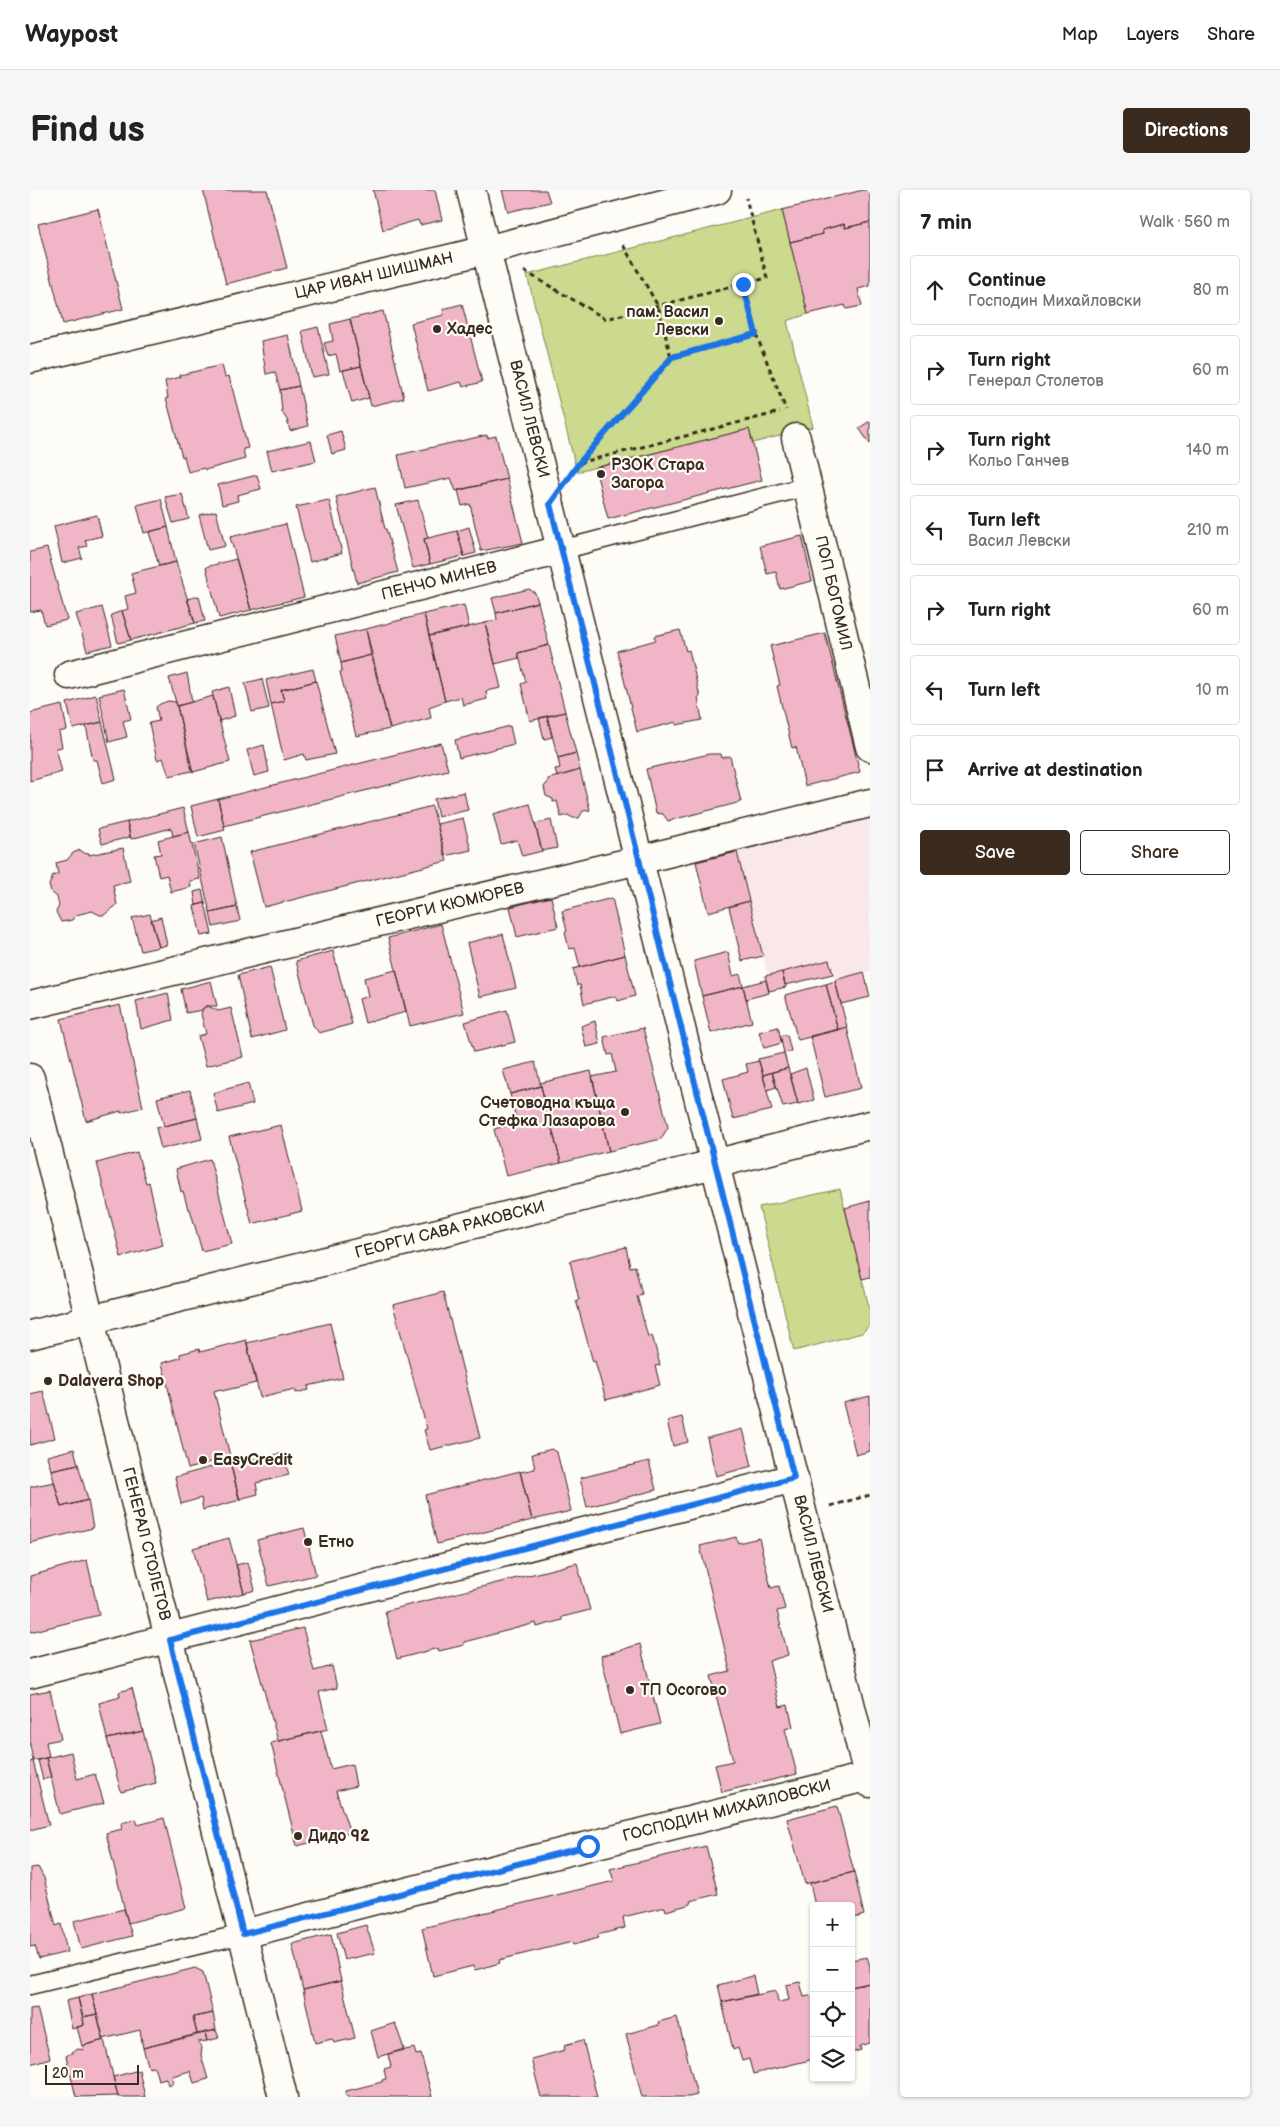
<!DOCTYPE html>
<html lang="en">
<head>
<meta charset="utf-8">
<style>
  :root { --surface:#fff; --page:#f6f6f6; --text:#222; --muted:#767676; --line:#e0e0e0; --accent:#3b2a1e }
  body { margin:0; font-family:"Balsamiq Sans",sans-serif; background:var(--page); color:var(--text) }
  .controls { position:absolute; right:15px; bottom:15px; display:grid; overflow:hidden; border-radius:5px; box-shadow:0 1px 4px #0004 }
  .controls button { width:45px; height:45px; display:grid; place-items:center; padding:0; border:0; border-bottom:1px solid var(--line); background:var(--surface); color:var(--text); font:25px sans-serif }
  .scale { position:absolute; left:15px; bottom:12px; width:94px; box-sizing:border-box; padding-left:5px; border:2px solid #3b2a1e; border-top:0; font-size:14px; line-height:18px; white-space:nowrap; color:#3b2a1e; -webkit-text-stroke:4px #fdfcf7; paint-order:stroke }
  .stop { position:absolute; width:15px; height:15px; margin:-11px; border:4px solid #1a73e8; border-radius:50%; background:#fff }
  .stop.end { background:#1a73e8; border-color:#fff; box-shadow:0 1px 5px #0008 }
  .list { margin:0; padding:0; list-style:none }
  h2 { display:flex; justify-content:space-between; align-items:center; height:65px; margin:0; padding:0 20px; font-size:21px }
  h2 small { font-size:16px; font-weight:400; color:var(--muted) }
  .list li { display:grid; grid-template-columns:32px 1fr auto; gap:15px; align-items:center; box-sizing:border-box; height:70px; margin:0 10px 10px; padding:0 10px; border:1px solid var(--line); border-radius:5px }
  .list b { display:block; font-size:19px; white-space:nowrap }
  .list p { margin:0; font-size:16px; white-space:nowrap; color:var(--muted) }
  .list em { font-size:16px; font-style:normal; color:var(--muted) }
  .actions { display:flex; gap:10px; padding:15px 20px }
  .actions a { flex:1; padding:11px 0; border:1px solid var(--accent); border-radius:5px; text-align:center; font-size:18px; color:var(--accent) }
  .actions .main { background:var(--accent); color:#fff }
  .icon { flex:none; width:28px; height:28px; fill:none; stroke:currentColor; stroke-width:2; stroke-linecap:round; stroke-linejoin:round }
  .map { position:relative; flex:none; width:840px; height:1907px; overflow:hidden; border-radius:5px }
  header { display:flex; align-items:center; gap:30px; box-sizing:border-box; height:70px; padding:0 25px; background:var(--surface); border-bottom:1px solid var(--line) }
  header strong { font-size:24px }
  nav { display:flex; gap:28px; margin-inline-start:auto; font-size:18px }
  .intro { display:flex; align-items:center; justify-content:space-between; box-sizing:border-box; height:120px; padding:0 30px }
  h1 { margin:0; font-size:35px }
  .button { padding:12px 22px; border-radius:5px; background:var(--accent); color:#fff; font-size:18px; font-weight:700 }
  main { display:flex; gap:30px; padding:0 30px }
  aside { flex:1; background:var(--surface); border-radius:5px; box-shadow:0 1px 4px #0004 }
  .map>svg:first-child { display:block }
</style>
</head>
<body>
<header>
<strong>Waypost</strong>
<nav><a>Map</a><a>Layers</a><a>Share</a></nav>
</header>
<div class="intro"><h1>Find us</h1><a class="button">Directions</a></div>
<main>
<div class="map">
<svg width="840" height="1907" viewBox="0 0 840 1907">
  <rect width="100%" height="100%" fill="#fdfcf7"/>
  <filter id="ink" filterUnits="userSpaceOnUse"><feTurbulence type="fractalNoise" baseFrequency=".02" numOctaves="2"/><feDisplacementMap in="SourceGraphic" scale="10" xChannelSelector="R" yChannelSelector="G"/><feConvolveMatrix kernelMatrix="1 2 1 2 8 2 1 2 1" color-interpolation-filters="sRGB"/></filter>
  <g filter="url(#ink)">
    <!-- built -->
    <path fill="#f9e7e9" d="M840,629V781L805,790L799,770L738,786L707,662Z"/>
    <!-- green -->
    <path fill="#cbda8e" stroke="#838256" d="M752,20L778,124L757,131L783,237L723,253L719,239L547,282L497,85Z
      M810,999L840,1121V1135L832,1143L764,1161L729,1017Z"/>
    <!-- building -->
    <path fill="#f0b6c8" stroke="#3b2a1e" d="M173,0H237L257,78L196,94Z
      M343,0H405L412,30L390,35L388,30L353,40Z
      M472,0H516L520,12L478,22Z
      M833,0H840V32L815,38L814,34L792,40L793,44L760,52L752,20Z
      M68,19L93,119L33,134L8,34Z
      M840,32V96L828,99L832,116L816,119L815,115L778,124L760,52L793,44L792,40L814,34L815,38Z
      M432,114L452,192L433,197L431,192L398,201L381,133L414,125L413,119Z
      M353,121L374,208L341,216L320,129Z
      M320,129L331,176L310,181L306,164L298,166L294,153L303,151L300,134Z
      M288,137L299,184L282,187L272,141Z
      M258,145L269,196L250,200L245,182L236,184L231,151Z
      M192,175L195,187L199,186L218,258L213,259L215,269L175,280L174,278L158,282L154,266L152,267L136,208H138L135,191L151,187L150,185Z
      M331,176L339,208L322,213L313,180Z
      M269,196L278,236L260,241L257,230L252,222L250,200Z
      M840,231V254L829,238Z
      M719,239L732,290L578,329L565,278Z
      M311,241L316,260L302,264L297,245Z
      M457,245V248L466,246L477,289L426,301L421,288L375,298L368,265Z
      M281,251L286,271L242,281L237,261Z
      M227,285L231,299L207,305L208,311L192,315L188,295Z
      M477,289L493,353L451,361L440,314L432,316L428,300Z
      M345,297L355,339H356L368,382L327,393L306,307Z
      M152,304L159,329L143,333L135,307Z
      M131,309L138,337L114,343L107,315Z
      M299,310L312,363L280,372L266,317Z
      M388,310L398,348L394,349L400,374L383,378L366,315Z
      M186,321L195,356L178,360L169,325Z
      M67,325L72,346L55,350L57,356L49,358L52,368L32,373L24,336Z
      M256,334L274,407L221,420L200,347Z
      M138,337L146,372L129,376L119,342Z
      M439,337L446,363L434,366L427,341Z
      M427,341L434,366L400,374L394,349Z
      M772,346L782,391L750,399L746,382L737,384L730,356Z
      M17,358L37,430L15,435L11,420L0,422V362Z
      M206,369L221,420L189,428L176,377Z
      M146,372L165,433L101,450L92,421L98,419L95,406L106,403L101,383Z
      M499,399L505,403L508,412L466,423L462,408Z
      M169,406L175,431L165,433L157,409Z
      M508,412L519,455L488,463L489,468L465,474L455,433L467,430L466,423Z
      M434,415L439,437L399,446L394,424Z
      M72,417L82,455L57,461L46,424Z
      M92,421L101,450L88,453L81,425Z
      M394,424L415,511L399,517L401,528L360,539L336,439Z
      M455,433L471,498L456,501L457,509L433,515L431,507L415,511L399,446Z
      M336,439L341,465L311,473L305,446Z
      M650,440L656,461L659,460L670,507L668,508L672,530L646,535V532L607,542L587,461L626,450L624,446Z
      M795,443L830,582L775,596L766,557L762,558L747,496L750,495L740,456Z
      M519,455L535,522L500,531L491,494L496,492L488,463Z
      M341,465L360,539L326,546L310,482L312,481L311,473Z
      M283,479L286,491L251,500L254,511L241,514L236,490Z
      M157,483L162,512L147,516L139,488Z
      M232,489L239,518L222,522L215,493Z
      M286,491L305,564L276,570L274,564L254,570L241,514L254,511L251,500Z
      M199,497L205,526L189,531L182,502Z
      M94,499L101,529L93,531L97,547L79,552L69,505Z
      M66,505L72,532L43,539L37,513Z
      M183,506L200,572L163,582L147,516Z
      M138,511L146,512L162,581L139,586L133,568L127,570L119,533L129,531L126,517L130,514Z
      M32,515L37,540L29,542L32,557L26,558L32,582L0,591V523Z
      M535,522L546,563L528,568L517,526Z
      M517,526L522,547L514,549L509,528Z
      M72,532L86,589L73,593L67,570H63L56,536Z
      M480,536L484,554L429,568L425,550Z
      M411,553L418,580L194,636L188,609Z
      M234,555L239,582L224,586L217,560Z
      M546,563L550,580L527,587L525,579L530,578L528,568Z
      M679,564H691L692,568L700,566L711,612L638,631L633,624L626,623L616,579Z
      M550,580L560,620L553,621L549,628H543L538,625L531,627L527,611L523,612V609L516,606L514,597L518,592V589Z
      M434,602L438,620L408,627L404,609Z
      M188,609L195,640L168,647L161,616Z
      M500,614L512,661L492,666L487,650L471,654L463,624Z
      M402,616L417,671L234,717L220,662Z
      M153,618L159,642L143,646L141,638L101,649L97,632Z
      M433,628L441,660L415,666L407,634Z
      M521,630L527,658L512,661L505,634Z
      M97,632L100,647L72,654L68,639Z
      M159,642L170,689L160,691L161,697L141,702L137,685L129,687L124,665L131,664L128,650Z
      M192,647L207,717L180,723L164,654Z
      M93,658L100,691L83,695L87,715L74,725H70L62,721L46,725L42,730L31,732L26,722L29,716L27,707L21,702L19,695L22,689V686L28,684L26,673L37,670L43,663L50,660L56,664L59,663V665Z
      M707,662L719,711L678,722L666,672Z
      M172,700L175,713L166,715L164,702Z
      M521,707L528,737L487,747L480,717Z
      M582,708L595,765L550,777L545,758L539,759L535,742L537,741L532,721Z
      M719,711L733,766L712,771L699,717Z
      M175,713L182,744L171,746L164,716Z
      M207,717L210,731L183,737L180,723Z
      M120,724L129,757L111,761L102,728Z
      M131,727L137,755L129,757L121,730Z
      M411,734L434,823L380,836L358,748Z
      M473,744L486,798L450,807L437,753Z
      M303,761L322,834L289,843L283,835L266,771Z
      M698,762L703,786L710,784L713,796L672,806L664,771Z
      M595,765L605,806L588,811L586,806L554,814L550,795H547L543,779Z
      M799,770L803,784L755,795L752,782Z
      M240,777L255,840L222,849L208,785Z
      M366,780L376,822L335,833L329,809L338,806L334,788Z
      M752,782L756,797L739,801L735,786Z
      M834,782L840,807L811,814L805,790Z
      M736,790L739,803L716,809L713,796Z
      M181,791L187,816H176L172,820L156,823L151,799Z
      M805,791L817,837L808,840L796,794Z
      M796,794L808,840L768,850L755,805Z
      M713,796L722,832L681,843L672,806Z
      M138,803L143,830L111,839L106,811Z
      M90,815L113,917L91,923V921L56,931L31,829Z
      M178,816L188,821L201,818L213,867L176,876L168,846L176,844L171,824L173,818Z
      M477,820L485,852L444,862L435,832Z
      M565,831L570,854L556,857L551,836Z
      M748,837L752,853L734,858L729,842Z
      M817,837L831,898L795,907L780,846Z
      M613,838L638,937L631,949L579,961L562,887L586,882L582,864L578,865L574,847Z
      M757,845L761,861L754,863L750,846Z
      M754,863L758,878L733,885L728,869Z
      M729,871L742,920L703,929L693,889L718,882L716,874Z
      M505,872L511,896L480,904L473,880Z
      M758,878L768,914L753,917L742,882Z
      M776,878L784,910L768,914L760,884Z
      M561,881L579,961L531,973L510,893Z
      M742,882L746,897L737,900L733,885Z
      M218,893L223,914L188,923L183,903Z
      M511,896L531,973L476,986L464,939L487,933L480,904Z
      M160,900L167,928L134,936L127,908Z
      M167,928L172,949L131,959L126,938Z
      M251,935L272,1021L222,1034L199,947Z
      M107,962L116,993L119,992L133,1055L91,1067L67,973Z
      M180,969L202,1054L172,1061L160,1019H158L153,1001L151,1002L146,979Z
      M840,1011V1087L832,1089L815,1018Z
      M596,1057L600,1077L605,1076L612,1104L607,1106L618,1147L622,1145L630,1175L625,1176L630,1195L576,1210L565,1171L563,1172L546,1110H549L540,1071Z
      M413,1102L450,1248L400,1260L394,1240L397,1239L363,1115Z
      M300,1133L313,1188L278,1196L279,1200L266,1203L265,1199L230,1207L217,1153Z
      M216,1150L226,1193L192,1201L191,1199L184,1201L200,1266L158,1279L132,1173L150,1168V1164L169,1159L170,1162Z
      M13,1201L25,1248L0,1255V1204Z
      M840,1206V1261L826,1265L813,1213Z
      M652,1227L658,1252L643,1256L637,1231Z
      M713,1239L722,1276L686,1286L677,1248Z
      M44,1259L48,1274L21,1280L17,1266Z
      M522,1259L527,1262L541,1321L502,1330L490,1282L505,1279L502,1264Z
      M253,1263L259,1285L226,1293L228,1304L209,1309L200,1272L215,1269V1271Z
      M619,1271L626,1300L557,1317L550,1288Z
      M200,1272L210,1310L173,1320L171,1308L151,1314L145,1287Z
      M48,1274L58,1310L31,1317L21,1280Z
      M490,1281L502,1330L407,1354L395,1305Z
      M24,1292L31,1317L58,1310L63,1338L0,1353V1297Z
      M274,1338L286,1385L239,1396L227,1350Z
      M706,1347L708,1353L729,1348L741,1398L749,1396L755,1419L747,1421L758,1465L739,1471L750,1517L758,1515L763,1537L755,1539L767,1584L692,1602L685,1575L703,1571L681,1486L700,1481L670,1356Z
      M199,1348L214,1403L177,1412L163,1358Z
      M57,1370L69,1425L0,1442V1386Z
      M218,1372L225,1400L214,1403L206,1375Z
      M547,1373L560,1420L532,1427V1430L507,1437L506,1433L434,1452V1455L409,1461L408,1458L367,1469L355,1421Z
      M273,1438L284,1481L302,1476L307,1498L289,1502L298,1539L248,1551L220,1450Z
      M610,1454L630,1534L590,1544L571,1466Z
      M102,1498L113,1541L77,1549L69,1513L90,1507L89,1502Z
      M20,1500L31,1549L16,1552L19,1567L3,1571L0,1555V1504Z
      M113,1541L126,1593L91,1602L77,1549Z
      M291,1541L301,1579L322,1574L326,1596L306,1601L320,1643L267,1656L241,1553Z
      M41,1562L47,1589L65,1584L74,1613L30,1624L16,1568Z
      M16,1568L21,1587L13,1590L8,1570Z
      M3,1571L19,1635L0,1640V1572Z
      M807,1616L824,1682L775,1694L757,1629Z
      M134,1628L156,1718L98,1733L76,1643L92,1639L91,1633L106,1629L108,1635Z
      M676,1656L688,1704L660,1711L661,1714L636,1721L635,1717L593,1727L595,1738L567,1745L569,1748L543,1755L542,1752L469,1770L470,1773L445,1780L443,1776L403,1786L392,1738L584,1691L580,1679Z
      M8,1677L14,1688L26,1736L31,1734L37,1762L9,1769L5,1756L0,1757V1678Z
      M824,1682L834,1725L821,1729V1716H785L780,1693Z
      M94,1719L102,1746L51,1759L44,1731Z
      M336,1735L345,1763L314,1770L307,1743Z
      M301,1744L311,1791L273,1800L262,1754Z
      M837,1767L840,1776V1793L821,1797V1770Z
      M165,1778L173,1782L183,1823L163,1827L167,1844L113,1858L110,1840L73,1849L62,1804Z
      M723,1786L727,1804L692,1812L688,1795Z
      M311,1791L325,1848L304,1853L302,1849L285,1853L273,1800Z
      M770,1792L774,1807L784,1805V1869L723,1884L719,1869L712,1871L708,1858L703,1860L692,1812L746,1801L748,1812L759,1810L756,1795Z
      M840,1793V1853L830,1856L831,1860L821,1863V1797Z
      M62,1804L67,1824L53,1827L48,1808Z
      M48,1808L54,1835L42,1839L36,1811Z
      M7,1818L20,1868L0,1874V1819Z
      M183,1823L186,1840L167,1844L163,1827Z
      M67,1824L74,1850L52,1856L47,1837L54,1835L53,1827Z
      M647,1827L667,1905L659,1907H612L596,1844L629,1835L628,1832Z
      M365,1833L374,1859L348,1867L341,1841Z
      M186,1840L189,1848L177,1851L175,1843Z
      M175,1843L177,1851L168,1852L172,1858L171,1865L178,1889L164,1893L160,1881L142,1886L143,1893L138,1895L136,1888L128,1890L124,1876L119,1878L113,1858Z
      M74,1850L88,1906L46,1907L36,1866L48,1859L54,1860L52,1856Z
      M553,1850L567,1907H511L501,1869L535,1860L534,1855Z
      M384,1858L386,1865L391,1864L402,1907H317L316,1901L352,1892V1890L356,1889L354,1879L361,1877L358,1864Z
      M109,1880L115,1907H88L83,1887Z"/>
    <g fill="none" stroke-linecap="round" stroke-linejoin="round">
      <defs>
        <path id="lane" d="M531,360L778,296
          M0,1795L213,1744"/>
        <path id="street" d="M0,169L456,60L687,0
          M766,248L840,557
          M39,485L531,360
          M0,815L609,670L840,613
          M0,1145L840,935
          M0,1484L764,1288
          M213,1744L458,1681L840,1586"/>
        <path id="secondary" d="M441,0L840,1593
          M0,888L253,1907"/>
      </defs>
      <!-- lane casing -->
      <use href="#lane" stroke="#3b2a1e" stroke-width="21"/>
      <!-- street casing -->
      <use href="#street" stroke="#3b2a1e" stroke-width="31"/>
      <!-- secondary casing -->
      <use href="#secondary" stroke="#3b2a1e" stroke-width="31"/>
      <!-- path -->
      <path stroke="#3b2a1e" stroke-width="3" stroke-dasharray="5 4" stroke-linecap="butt" d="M593,55L628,116L641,167L726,144L713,94
        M494,81L576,129L737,88L716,8
        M726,144L756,220
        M549,273L750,222
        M542,282L641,167
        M800,1316L840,1305"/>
      <!-- lane -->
      <use href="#lane" stroke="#fdfcf7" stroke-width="18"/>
      <!-- street -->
      <use href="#street" stroke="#fdfcf7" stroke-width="28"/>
      <!-- secondary -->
      <use href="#secondary" stroke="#fdfcf7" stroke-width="28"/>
    </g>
  </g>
  <g fill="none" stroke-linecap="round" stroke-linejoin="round" filter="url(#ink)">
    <!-- route -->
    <path stroke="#1a73e8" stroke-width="6" d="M558,1656L213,1744L140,1450L764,1288L520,314L549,273L642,167L726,144L713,94"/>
  </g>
  <!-- markers -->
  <g fill="#3b2a1e" stroke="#fdfcf7" stroke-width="2">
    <circle cx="689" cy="131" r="5"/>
    <circle cx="407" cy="139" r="5"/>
    <circle cx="571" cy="284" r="5"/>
    <circle cx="595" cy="922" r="5"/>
    <circle cx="18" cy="1191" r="5"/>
    <circle cx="173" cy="1270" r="5"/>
    <circle cx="278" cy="1352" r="5"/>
    <circle cx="600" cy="1500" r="5"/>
    <circle cx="268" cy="1646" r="5"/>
  </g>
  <g text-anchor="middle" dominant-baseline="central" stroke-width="4.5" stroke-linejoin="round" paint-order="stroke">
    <!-- street labels -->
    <g font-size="16" fill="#3b2a1e" stroke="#fdfcf7">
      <text transform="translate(344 86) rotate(-13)">ЦАР ИВАН ШИШМАН</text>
      <text transform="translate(499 229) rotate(76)">ВАСИЛ ЛЕВСКИ</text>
      <text transform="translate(409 391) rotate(-14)">ПЕНЧО МИНЕВ</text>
      <text transform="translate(803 403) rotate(77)">ПОП БОГОМИЛ</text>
      <text transform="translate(420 715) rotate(-13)">ГЕОРГИ КЮМЮРЕВ</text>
      <text transform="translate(420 1040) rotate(-14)">ГЕОРГИ САВА РАКОВСКИ</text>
      <text transform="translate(116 1354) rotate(76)">ГЕНЕРАЛ СТОЛЕТОВ</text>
      <text transform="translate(783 1364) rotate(76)">ВАСИЛ ЛЕВСКИ</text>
      <text transform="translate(697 1621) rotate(-14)">ГОСПОДИН МИХАЙЛОВСКИ</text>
    </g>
    <!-- poi labels -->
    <g font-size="16" font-weight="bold" fill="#3b2a1e" stroke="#fdfcf7" text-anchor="start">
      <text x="679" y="122" text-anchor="end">пам. Васил<tspan x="679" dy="18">Левски</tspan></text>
      <text x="417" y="139">Хадес</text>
      <text x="581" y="275">РЗОК Стара<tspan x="581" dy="18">Загора</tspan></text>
      <text x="585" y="913" text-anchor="end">Счетоводна къща<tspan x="585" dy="18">Стефка Лазарова</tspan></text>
      <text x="28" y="1191">Dalavera Shop</text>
      <text x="183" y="1270">EasyCredit</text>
      <text x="288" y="1352">Етно</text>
      <text x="610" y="1500">ТП Осогово</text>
      <text x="278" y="1646">Дидо 92</text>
    </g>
  </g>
</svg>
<div class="controls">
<button>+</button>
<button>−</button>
<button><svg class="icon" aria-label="locate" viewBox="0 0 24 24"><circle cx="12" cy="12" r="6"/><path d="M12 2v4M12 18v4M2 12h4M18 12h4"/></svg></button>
<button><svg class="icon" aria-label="layers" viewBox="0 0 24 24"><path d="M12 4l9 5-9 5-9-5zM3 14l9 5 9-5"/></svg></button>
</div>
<div class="scale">20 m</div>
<div class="stop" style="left:558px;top:1656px"></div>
<div class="stop end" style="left:713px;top:94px"></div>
</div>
<aside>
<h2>7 min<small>Walk · 560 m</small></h2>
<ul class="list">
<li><svg class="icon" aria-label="ahead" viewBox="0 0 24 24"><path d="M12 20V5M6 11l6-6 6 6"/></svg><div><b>Continue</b><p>Господин Михайловски</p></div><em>80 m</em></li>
<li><svg class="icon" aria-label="right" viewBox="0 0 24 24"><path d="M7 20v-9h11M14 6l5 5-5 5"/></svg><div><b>Turn right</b><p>Генерал Столетов</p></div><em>60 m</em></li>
<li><svg class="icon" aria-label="right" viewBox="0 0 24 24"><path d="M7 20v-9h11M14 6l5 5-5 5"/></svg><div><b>Turn right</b><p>Кольо Ганчев</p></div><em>140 m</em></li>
<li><svg class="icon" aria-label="left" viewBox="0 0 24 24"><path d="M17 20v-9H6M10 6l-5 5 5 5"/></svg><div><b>Turn left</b><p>Васил Левски</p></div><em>210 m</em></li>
<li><svg class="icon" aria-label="right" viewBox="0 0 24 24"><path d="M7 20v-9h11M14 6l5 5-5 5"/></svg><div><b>Turn right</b></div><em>60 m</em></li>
<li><svg class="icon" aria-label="left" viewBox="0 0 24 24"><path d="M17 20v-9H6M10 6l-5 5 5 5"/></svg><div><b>Turn left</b></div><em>10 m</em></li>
<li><svg class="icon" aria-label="arrive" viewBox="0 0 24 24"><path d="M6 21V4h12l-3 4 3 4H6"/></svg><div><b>Arrive at destination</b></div></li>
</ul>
<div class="actions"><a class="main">Save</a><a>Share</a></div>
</aside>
</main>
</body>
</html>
